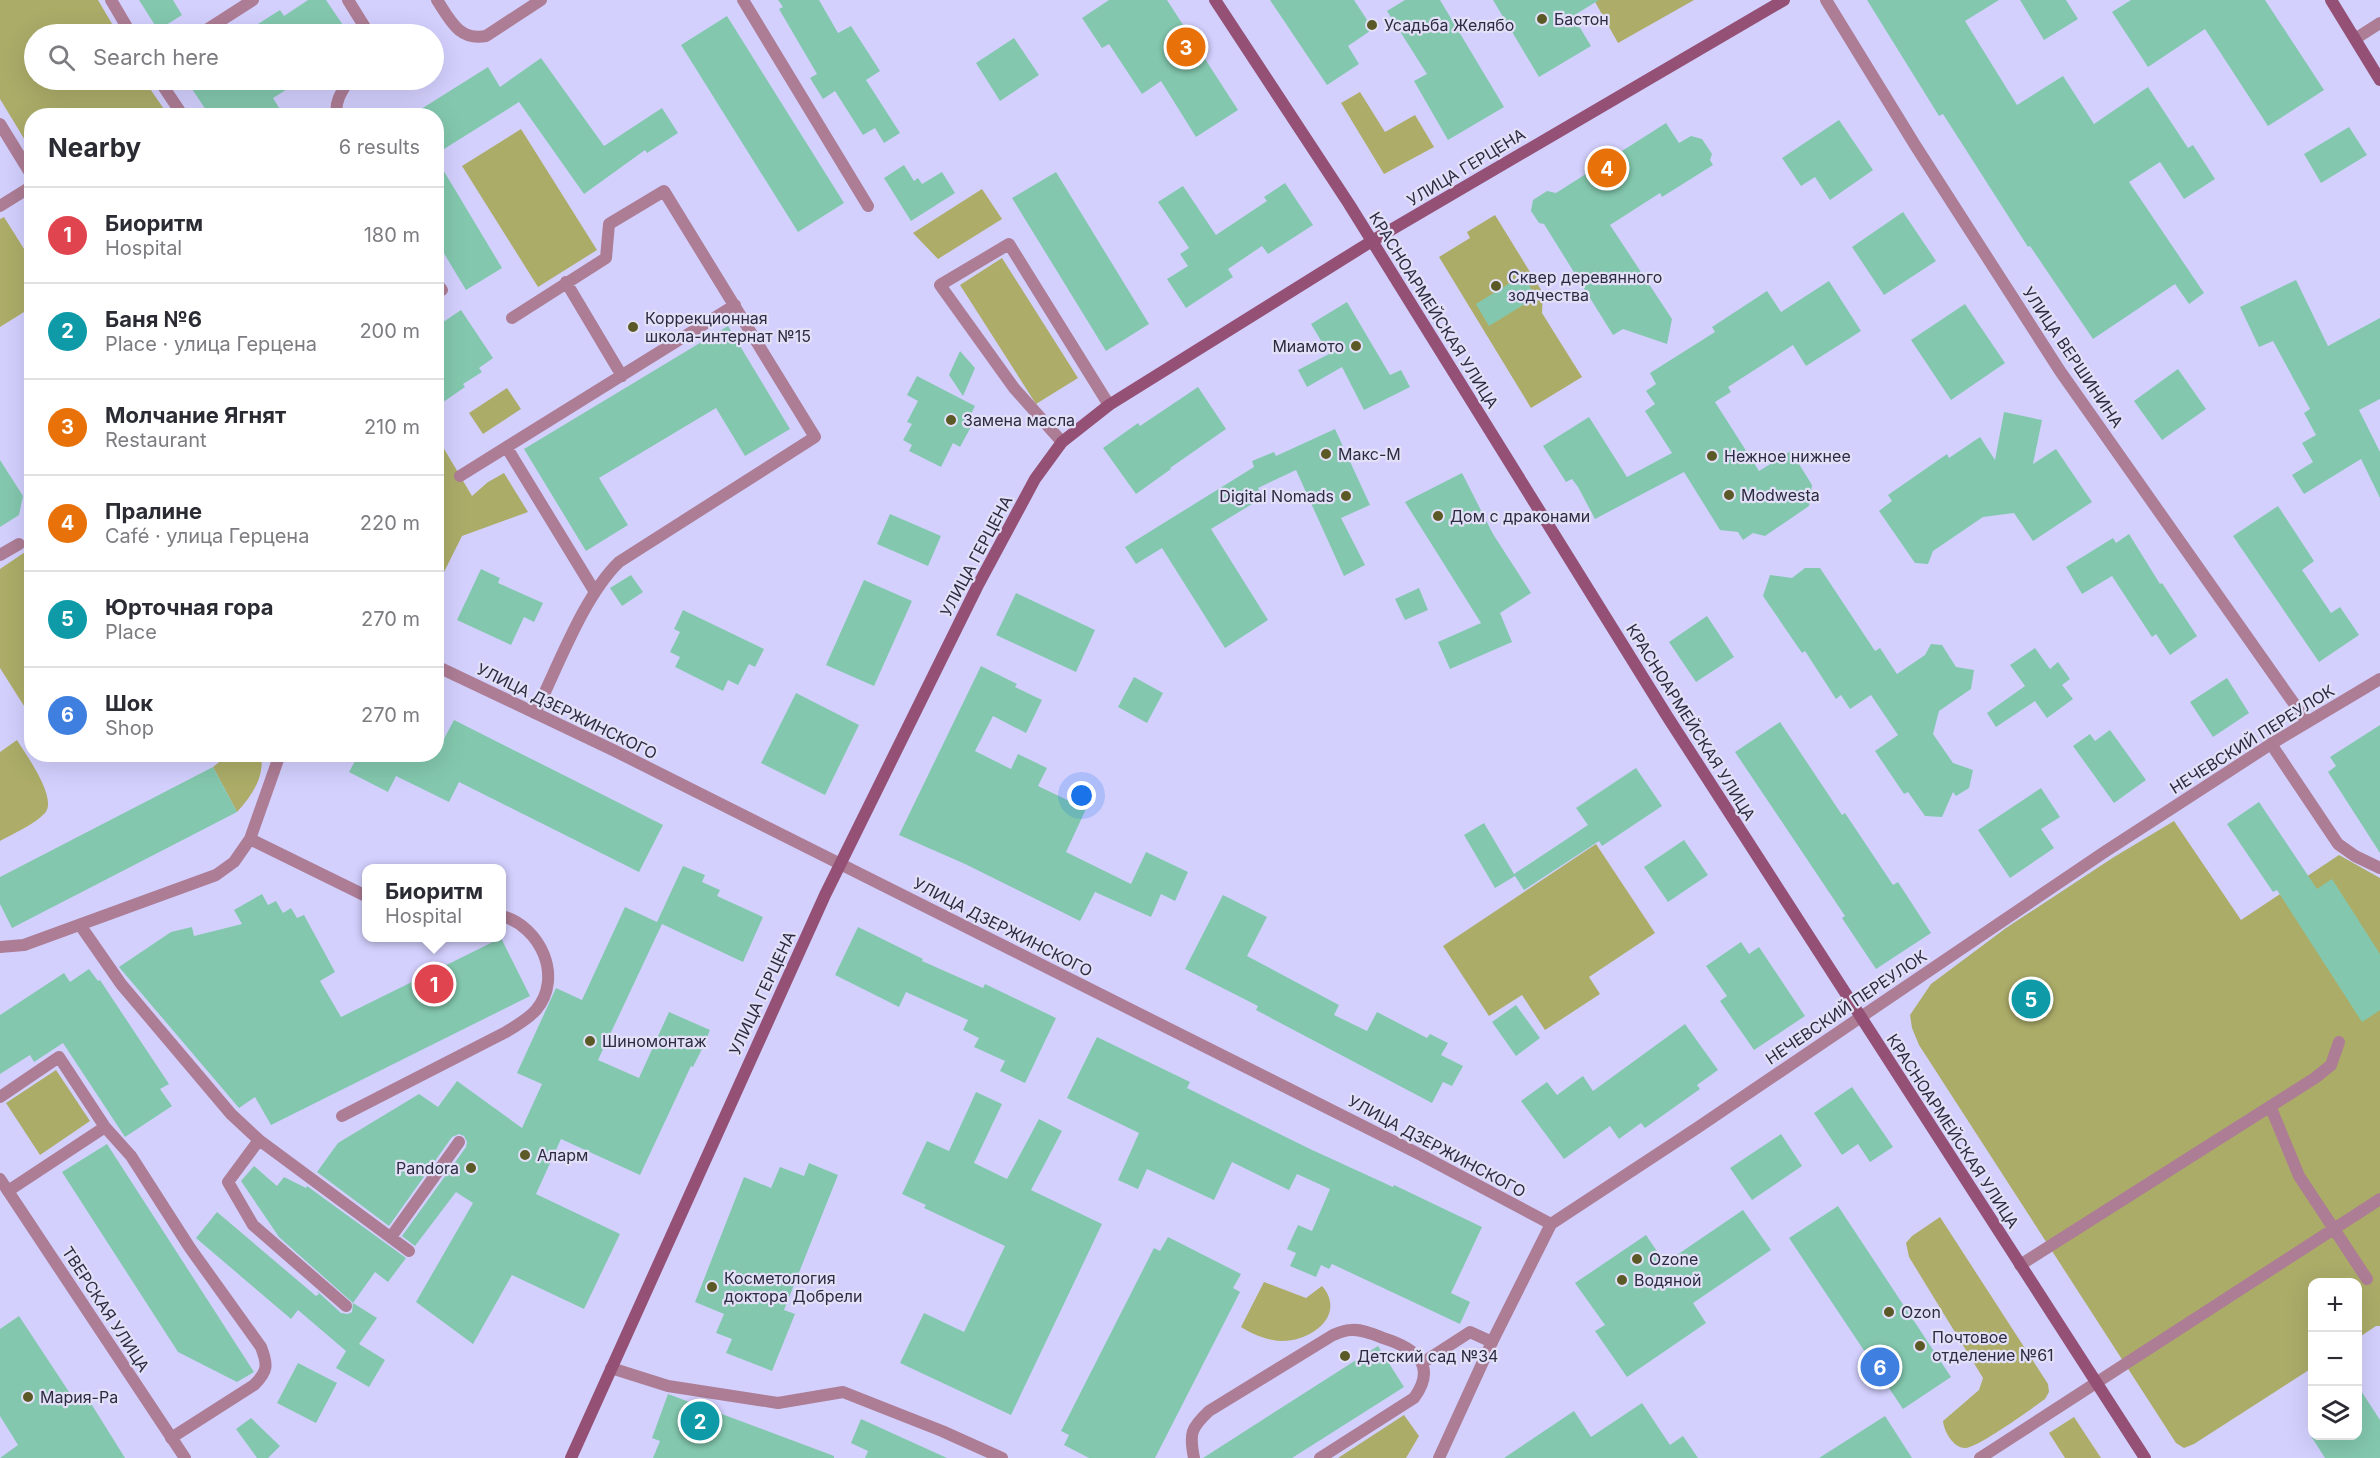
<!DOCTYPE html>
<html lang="en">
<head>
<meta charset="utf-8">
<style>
  :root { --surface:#fff; --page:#f2f2f3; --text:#2b2b33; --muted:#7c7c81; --line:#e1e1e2; --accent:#0b8043 }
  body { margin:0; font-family:Inter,sans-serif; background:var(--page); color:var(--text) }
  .controls { position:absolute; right:18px; bottom:18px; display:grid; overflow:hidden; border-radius:12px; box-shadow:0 6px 24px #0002 }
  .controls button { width:54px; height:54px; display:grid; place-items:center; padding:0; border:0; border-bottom:2px solid var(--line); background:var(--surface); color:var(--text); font:30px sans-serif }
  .you { position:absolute; left:1082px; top:796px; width:21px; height:21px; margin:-15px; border:4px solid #fff; border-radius:50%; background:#1a73e8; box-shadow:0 0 0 9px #1a73e833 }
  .badge { display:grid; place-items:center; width:39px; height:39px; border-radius:50%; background:var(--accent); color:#fff; font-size:20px; font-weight:700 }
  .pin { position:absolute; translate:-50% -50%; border:3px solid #fff; box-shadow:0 2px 6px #0006 }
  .popup { position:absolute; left:362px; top:864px; width:144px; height:78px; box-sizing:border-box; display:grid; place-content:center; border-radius:12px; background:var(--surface); filter:drop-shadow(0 2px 4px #0005); font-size:20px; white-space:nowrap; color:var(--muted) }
  .popup b { font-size:22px; color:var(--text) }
  .popup::after { content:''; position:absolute; left:50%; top:100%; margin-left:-12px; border:12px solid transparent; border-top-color:var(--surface) }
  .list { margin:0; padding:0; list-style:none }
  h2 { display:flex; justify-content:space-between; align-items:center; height:78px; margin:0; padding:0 24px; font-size:26px }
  h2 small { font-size:20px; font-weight:400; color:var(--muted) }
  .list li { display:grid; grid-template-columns:39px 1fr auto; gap:18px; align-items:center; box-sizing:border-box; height:96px; padding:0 24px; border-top:2px solid var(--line) }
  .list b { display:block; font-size:22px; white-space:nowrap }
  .list p { margin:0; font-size:20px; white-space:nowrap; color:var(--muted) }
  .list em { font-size:20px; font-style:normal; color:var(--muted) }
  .icon { flex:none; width:33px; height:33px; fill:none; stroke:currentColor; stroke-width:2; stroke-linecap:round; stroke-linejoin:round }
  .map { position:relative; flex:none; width:2380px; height:1458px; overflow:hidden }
  .search { position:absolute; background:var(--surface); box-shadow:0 6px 24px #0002; left:24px; top:24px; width:420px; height:66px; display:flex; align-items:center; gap:15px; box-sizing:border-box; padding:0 21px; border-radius:33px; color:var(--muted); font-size:22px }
  .panel { position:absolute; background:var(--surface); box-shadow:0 6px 24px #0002; left:24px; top:108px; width:420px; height:654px; border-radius:24px }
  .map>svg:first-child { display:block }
</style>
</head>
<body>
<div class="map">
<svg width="2380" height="1458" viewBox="0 0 2380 1458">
  <rect width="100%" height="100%" fill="#d3d0fe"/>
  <!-- green -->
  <path fill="#acac69" d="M0,0H98L118,34H34V80H144L168,115L32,116L31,150L0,99Z
    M521,129L597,250L538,287L462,166Z
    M1495,215L1543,293L1542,313L1582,377L1531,408L1439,257L1470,238L1467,232Z
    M507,388L521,409L483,434L469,413Z
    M437,437L472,496L488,482L504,473L528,512L462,536L437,586Z
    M2174,821L2241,920L2339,855L2380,878V1326H2376L2358,1338V1282H2312V1368L2194,1444L2184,1448L2176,1443L1919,1045L1912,1028L1910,1015L1931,984L2006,928L2114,857Z
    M1596,844L1655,933L1589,977L1600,994L1545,1030L1522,995L1489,1016L1443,946Z
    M56,1070L90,1121L40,1155L6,1103Z
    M1404,1415L1419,1436L1406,1458H1338Z"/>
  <!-- forest -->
  <path fill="#adad69" d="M1594,0H1694L1618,43Z
    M1360,92L1385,132L1415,115L1434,147L1384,174L1341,103Z
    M982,189L1002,219L938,259L913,233Z
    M4,217L31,260L32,307L0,327V219Z
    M1002,258L1078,378L1036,404L960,285Z
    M31,548V717L0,668V569Z
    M17,740C26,755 58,798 45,813C34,825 14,833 0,841V752Z
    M228,755H261C265,777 251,797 237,812L213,767Z
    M1940,1217L2048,1384L2049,1392L2045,1399C2031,1409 1979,1447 1965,1448C1953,1448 1944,1431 1943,1421L1979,1390L1983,1378L1909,1257L1906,1243L1912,1236Z
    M1264,1282L1306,1298L1322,1286C1347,1315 1311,1342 1281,1341C1266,1340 1254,1335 1241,1327Z
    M2074,1417L2101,1458H2065L2049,1433Z"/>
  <!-- building -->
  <path fill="#83c8ae" d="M139,0H173L182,15L158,30Z
    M308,0H326L349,34H242L280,10L284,16Z
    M778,0H819L838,33L851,26L880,71L866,80L900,133L884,143L875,128L863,135L835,91L823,99L810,78L817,74L779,9L783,7Z
    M1109,0H1167L1238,110L1196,137L1161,81L1142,94L1109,44L1102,48L1082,18Z
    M1270,0H1354L1373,29L1348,46L1359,64L1327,85Z
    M1405,0H1440L1504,107L1448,140L1414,81L1427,74L1387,11Z
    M1493,0H1599L1573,16L1591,46L1539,77Z
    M1867,0H1999L1965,21L2017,105L2063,76L2094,124L2148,87L2188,148L2193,145L2215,179L2184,199L2160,162L2129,182L2204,293L2189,304L2175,284L2093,339L2030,246L2028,247L1943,114L1939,116Z
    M2020,0H2066L2078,19L2044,40Z
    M2131,0H2265L2324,90L2268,126L2205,29L2148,67L2112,12Z
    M727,16L844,203L798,232L681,45Z
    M1014,38L1039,75L1000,101L976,63Z
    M541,58L604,146L662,108L678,133L647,153L645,150L584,194L519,102L436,154V116H410L488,67L500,87Z
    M186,80H302L273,98L284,116H210Z
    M1839,120L1873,170L1830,200L1815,177L1801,186L1782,158Z
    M1666,123L1679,143L1691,136L1702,139L1712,154L1710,160L1713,165L1662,197L1660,193L1610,225L1672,319L1667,344L1623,329L1613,335L1544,224L1539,223L1531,211L1533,200L1547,191L1556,193Z
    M2349,127L2367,155L2321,183L2304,154Z
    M436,158L502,268L466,290L436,240Z
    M904,165L914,181L918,178L922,184L942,172L955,193L911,221L884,178Z
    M1056,172L1149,324L1106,351L1012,198Z
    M1285,183L1313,225L1268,254L1262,246L1228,269L1233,277L1186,308L1167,279L1188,266L1180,254L1189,248L1158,202L1183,186L1216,235L1267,201L1264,197Z
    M1903,212L1936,261L1884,295L1852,247Z
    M1523,275L1536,297L1489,326L1476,304Z
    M2296,280L2328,346L2380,318V399L2359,410L2380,452V498L2361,459L2304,494L2292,475L2313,462L2302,443L2316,435L2304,413L2310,409L2273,341L2259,347L2240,307Z
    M1829,281L1861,331L1806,366L1793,345L1728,387L1731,392L1715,402L1759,471L1791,451L1812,485L1809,506L1765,536L1753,533L1743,540L1738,532L1720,530L1684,472L1595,519L1578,487L1572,479L1566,482L1543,446L1589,417L1627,477L1672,453L1645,411L1655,404L1646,391L1656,384L1650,373L1715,332L1712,327L1767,291L1781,312Z
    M1347,302L1390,375L1401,370L1410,387L1364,410L1342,367L1307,387L1298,370L1329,354L1311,324Z
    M1965,304L2005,363L1951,400L1911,340Z
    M461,310L493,358L479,368L482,372L463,384L465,387L436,407V327Z
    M728,326L790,429L745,456L716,408L599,478L628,525L586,551L524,449Z
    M960,351L975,368L963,396L949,375Z
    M2178,369L2206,409L2162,440L2134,401Z
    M917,376L975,406L967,422L972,425L960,447L953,443L941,467L909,451L912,445L903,440L912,424L907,422L918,401L907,395Z
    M1198,387L1226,429L1170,468L1171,469L1136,494L1103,448L1138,423L1140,426Z
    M2004,412L2042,420L2033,464L2056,449L2092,502L2033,541L2014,513L1983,517L1933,551L1928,564L1915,563L1879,511L1892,501L1888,495L1947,454L1949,458L1980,437L1995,460Z
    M1335,429L1370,505L1341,518L1365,565L1344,576L1296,470L1258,488L1262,498L1211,529L1268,620L1225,648L1162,548L1136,564L1125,547L1254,467L1252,461L1274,452L1276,456Z
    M0,460L23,496L19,515L0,527Z
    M1462,473L1493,534L1531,593L1500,613L1512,642L1450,669L1438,642L1481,623L1405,502Z
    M2278,506L2314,561L2302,570L2331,613L2340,607L2359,635L2319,662L2233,536Z
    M890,514L941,536L928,566L877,544Z
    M2129,534L2160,584L2162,583L2197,636L2170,655L2156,634L2152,637L2112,576L2082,594L2066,567L2113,538L2116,543Z
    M1805,568H1820L1875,651L1880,648L1897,674L1925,655L1931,644L1942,645L1956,667L1974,670L1971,689L1939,711L1933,734L1953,763L1973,770L1969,788L1956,796L1953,792L1942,817L1925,816L1908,792L1904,794L1875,751L1898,735L1871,695L1850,709L1841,695L1836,699L1805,651L1802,653L1763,596L1770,575L1792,578Z
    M481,569L500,578L498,583L543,603L534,622L524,617L511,645L457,620Z
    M631,575L643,592L622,606L610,588Z
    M864,580L912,601L874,686L826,665Z
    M1419,588L1428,610L1405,620L1395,599Z
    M1016,593L1095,630L1076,672L996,635Z
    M683,610L764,649L755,667L749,664L738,685L728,680L723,691L675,667L680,657L670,652L680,632L674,629Z
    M1707,616L1734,657L1696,682L1669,642Z
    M2035,648L2050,669L2058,662L2070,679L2062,685L2073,699L2047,718L2035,701L1996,727L1987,713L2025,686L2010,665Z
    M981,666L1017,684L1015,687L1042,700L1026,733L993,716L975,751L1011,769L1018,754L1047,768L1038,786L1086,809L1066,852L1131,884L1146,852L1188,872L1175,901L1161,894L1151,917L1095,892L1080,921L965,864L899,835Z
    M1134,677L1163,693L1147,723L1118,707Z
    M2227,678L2249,713L2213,737L2190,702Z
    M796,693L859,725L825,795L761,763Z
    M454,720L663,825L639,872L459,782L449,802L396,776L388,792L349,772L359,754H436Z
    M1780,722L1842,815L1845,813L1893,885L1898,882L1931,933L1876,969L1842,918L1845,916L1735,752Z
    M2380,725V853L2328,772L2336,766L2330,757Z
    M2110,730L2146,780L2114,803L2073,746L2090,734L2095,741Z
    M213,767L237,812L12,928L0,904V877Z
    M1636,768L1662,806L1602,846L1599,841L1524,890L1515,876L1495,888L1464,835L1484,823L1514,874L1588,825L1576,808Z
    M2041,788L2060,817L2041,829L2054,848L2010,878L1978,830Z
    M2259,802L2317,889L2332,879L2380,954V1010L2362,1022L2277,890L2273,892L2227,824Z
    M1684,840L1708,875L1668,902L1644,867Z
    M683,866L705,875L702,882L720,890L717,896L763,917L743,962L662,924L598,1060L639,1078L669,1012L710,1030L703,1047L693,1067L691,1066L640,1175L561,1139L536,1194L620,1234L584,1309L512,1275L473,1344L416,1302L473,1203L456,1192L415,1246L402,1236L466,1147L467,1142L464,1136L459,1134L452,1137L389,1226L317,1172L338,1143L419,1094L438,1107L457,1081L522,1128L542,1084L517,1073L556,988L582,1000L625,907L657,922Z
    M262,894L268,905L276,901L283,913L291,908L297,918L304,915L335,972L320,981L341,1017L501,938L530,996L271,1125L255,1097L239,1108L119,967L171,932L192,927L194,936L242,924L234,910Z
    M1223,895L1267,917L1247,956L1339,1005L1334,1015L1367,1031L1377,1012L1427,1038L1430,1034L1448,1043L1441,1055L1463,1066L1452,1086L1443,1082L1432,1103L1256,1010L1258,1006L1185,969Z
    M858,927L923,959L922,961L983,988L985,984L1056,1018L1025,1083L1000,1071L1005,1061L974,1047L979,1038L963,1030L968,1020L906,992L899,1007L835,975Z
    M1741,942L1749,954L1759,947L1805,1016L1754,1050L1720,1001L1727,996L1706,966Z
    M89,969L98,981L100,980L169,1084L160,1089L172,1106L125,1137L63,1043L34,1062L30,1055L0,1074V1015L64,973L70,982Z
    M1516,1005L1540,1038L1516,1056L1492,1022Z
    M1685,1024L1718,1070L1697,1085L1700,1089L1645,1128L1641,1123L1619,1139L1610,1126L1564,1159L1521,1101L1547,1082L1557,1095L1583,1076L1593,1091Z
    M1097,1037L1190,1082L1187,1088L1310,1149L1393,1187L1394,1185L1482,1227L1451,1293L1470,1302L1460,1324L1332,1264L1329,1269L1321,1265L1316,1277L1290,1266L1296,1253L1287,1249L1298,1225L1312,1231L1330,1189L1297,1174L1289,1190L1232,1162L1214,1200L1147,1169L1138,1189L1118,1180L1139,1133L1067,1098Z
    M1852,1087L1893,1147L1870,1162L1858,1144L1842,1155L1814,1113Z
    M976,1092L1002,1104L974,1163L1007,1179L1039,1119L1062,1131L1031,1190L1102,1224L1011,1415L900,1363L924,1313L964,1332L1005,1246L924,1208L926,1205L902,1194L927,1141L949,1151Z
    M1781,1134L1802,1166L1752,1200L1730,1168Z
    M107,1144L254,1372L237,1382L178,1352L62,1172Z
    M809,1163L838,1175L784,1310L795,1314L772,1371L726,1353L732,1339L716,1333L724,1314L695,1302L744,1177L771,1188L780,1167L804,1176Z
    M254,1166L277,1186L284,1177L306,1188L307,1186L406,1258L388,1282L375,1272L353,1303L279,1237L241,1181Z
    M1838,1206L1951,1377L1903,1409L1789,1238Z
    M1743,1210L1771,1250L1693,1303L1706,1323L1627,1377L1595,1331L1605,1325L1575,1283L1646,1235L1665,1263Z
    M217,1212L316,1296L319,1294L317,1291L341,1313L348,1314L352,1312L353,1303L377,1318L359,1344L385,1360L369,1387L336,1368L346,1351L298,1310L291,1319L196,1238Z
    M1168,1237L1241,1274L1233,1288L1240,1292L1155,1458H1089L1064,1445L1069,1435L1061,1431L1154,1248L1160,1251Z
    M19,1316L77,1404L87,1397L125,1458H0L18,1445L0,1416V1329Z
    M1378,1346L1404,1387L1292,1458H1203Z
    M298,1363L337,1383L316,1423L277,1403Z
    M2358,1386L2380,1420V1458H2325L2311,1436H2358Z
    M668,1394L834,1456V1458H653L660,1441L652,1438Z
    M1642,1403L1670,1445L1683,1436L1698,1458H1504L1574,1411L1591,1437Z
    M1885,1416L1912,1458H1819Z
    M251,1418L280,1446L268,1458H257L236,1429Z
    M861,1419L947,1458H865L868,1451L851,1443Z"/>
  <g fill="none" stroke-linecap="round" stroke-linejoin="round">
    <!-- lane -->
    <path stroke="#ad7d95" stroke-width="12" d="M111,0L131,34
      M348,0L366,29L367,34
      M437,0C450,20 459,41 486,36L541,0
      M200,34L253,0
      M2355,39L2380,23
      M159,80L183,116
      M337,116C334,102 342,91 349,80
      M0,206L32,186
      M436,282L442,290L436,293
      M566,282L622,376
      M512,318L606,258L609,224L664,191L815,437L619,562C583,597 558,667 535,713
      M1062,442L1014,388L940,285L1009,244L1109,405
      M507,448L595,592
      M460,476L735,305
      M0,555L19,544
      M2271,744L2338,844L2355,856L2380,868
      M250,839L366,896
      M80,925L121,984L231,1114L259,1140L409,1251
      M0,947L24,945L216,875L234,862L250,839L280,754
      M0,1097L59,1057L105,1127L131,1156L190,1248L261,1347C268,1365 268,1371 254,1385L171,1438
      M2271,1108L2299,1176L2367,1279
      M342,1116L506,1032C516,1026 528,1019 536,1010C564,977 540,926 502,916
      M259,1140L228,1182L253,1225L346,1306
      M8,1191L105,1127
      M391,1237L459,1142
      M2020,1265L2315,1078L2331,1065L2339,1042
      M1422,1363L1470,1332L1492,1342
      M611,1368L668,1386L778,1403L843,1392L942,1431L1002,1458
      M1194,1458C1189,1433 1191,1428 1209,1411L1333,1335C1338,1333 1345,1330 1351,1330C1362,1329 1373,1334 1383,1338C1415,1348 1438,1365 1414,1398L1320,1458
      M1980,1458L2380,1199"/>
    <!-- street -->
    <path stroke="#ad7d95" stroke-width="12" d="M743,0L868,206
      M1826,0L1915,145L2060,371L2307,722
      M0,124L32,176
      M436,666L613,750L1421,1155L1551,1224
      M0,1179L185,1458
      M1439,1458L1492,1342L1551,1224L1697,1128L2106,851L2271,744L2380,679"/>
    <!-- secondary -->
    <path stroke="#955175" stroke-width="12" d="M1215,0L1349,204L1667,716L2145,1458
      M2331,0L2380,80
      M571,1458L825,895L977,587L1035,479L1062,442L1109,405L1372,241L1784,0"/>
  </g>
  <!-- markers -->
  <g fill="#5b5a27" stroke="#e1e0f7" stroke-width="2">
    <circle cx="1542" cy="19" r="6"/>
    <circle cx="1372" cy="25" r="6"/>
    <circle cx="1496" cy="286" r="6"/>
    <circle cx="633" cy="327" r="6"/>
    <circle cx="1356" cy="346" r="6"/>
    <circle cx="951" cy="420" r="6"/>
    <circle cx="1326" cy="454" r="6"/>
    <circle cx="1712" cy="456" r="6"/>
    <circle cx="1729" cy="495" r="6"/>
    <circle cx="1346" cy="496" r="6"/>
    <circle cx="1438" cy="516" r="6"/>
    <circle cx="590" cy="1041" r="6"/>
    <circle cx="525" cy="1155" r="6"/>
    <circle cx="471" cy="1168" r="6"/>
    <circle cx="1637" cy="1259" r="6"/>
    <circle cx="1622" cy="1280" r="6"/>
    <circle cx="712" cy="1287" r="6"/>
    <circle cx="1889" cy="1312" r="6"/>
    <circle cx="1920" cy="1346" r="6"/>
    <circle cx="1345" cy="1356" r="6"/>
    <circle cx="28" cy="1397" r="6"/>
  </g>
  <g text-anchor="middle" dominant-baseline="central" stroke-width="4.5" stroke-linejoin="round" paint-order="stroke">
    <!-- poi labels -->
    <g font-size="16" fill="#2d2b41" stroke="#e1e0f7" text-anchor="start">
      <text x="1554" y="19">Бастон</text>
      <text x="1384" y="25">Усадьба Желябо</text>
      <text x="1508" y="277">Сквер деревянного<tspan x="1508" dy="18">зодчества</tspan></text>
      <text x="645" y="318">Коррекционная<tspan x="645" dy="18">школа-интернат №15</tspan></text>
      <text x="1344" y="346" text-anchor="end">Миамото</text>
      <text x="963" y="420">Замена масла</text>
      <text x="1338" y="454">Макс-М</text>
      <text x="1724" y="456">Нежное нижнее</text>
      <text x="1741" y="495">Modwesta</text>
      <text x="1334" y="496" text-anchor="end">Digital Nomads</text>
      <text x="1450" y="516">Дом с драконами</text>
      <text x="602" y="1041">Шиномонтаж</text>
      <text x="537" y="1155">Аларм</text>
      <text x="459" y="1168" text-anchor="end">Pandora</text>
      <text x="1649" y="1259">Ozone</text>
      <text x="724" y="1278">Косметология<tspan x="724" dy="18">доктора Добрели</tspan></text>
      <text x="1634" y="1280">Водяной</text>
      <text x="1901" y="1312">Ozon</text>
      <text x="1932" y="1337">Почтовое<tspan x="1932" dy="18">отделение №61</tspan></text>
      <text x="1357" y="1356">Детский сад №34</text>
      <text x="40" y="1397">Мария-Ра</text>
    </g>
    <!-- street labels -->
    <g font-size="16" fill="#2d2b41" stroke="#e1e0f7">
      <text transform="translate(1466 167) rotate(-31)">УЛИЦА ГЕРЦЕНА</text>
      <text transform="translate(1434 310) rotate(58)">КРАСНОАРМЕЙСКАЯ УЛИЦА</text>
      <text transform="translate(2073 357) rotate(56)">УЛИЦА ВЕРШИНИНА</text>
      <text transform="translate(976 556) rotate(-62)">УЛИЦА ГЕРЦЕНА</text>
      <text transform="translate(567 711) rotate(26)">УЛИЦА ДЗЕРЖИНСКОГО</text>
      <text transform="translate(1691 722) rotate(58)">КРАСНОАРМЕЙСКАЯ УЛИЦА</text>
      <text transform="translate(2252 739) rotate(-32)">НЕЧЕВСКИЙ ПЕРЕУЛОК</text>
      <text transform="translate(1003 927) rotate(27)">УЛИЦА ДЗЕРЖИНСКОГО</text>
      <text transform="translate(762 993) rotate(-65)">УЛИЦА ГЕРЦЕНА</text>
      <text transform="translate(1846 1007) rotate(-34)">НЕЧЕВСКИЙ ПЕРЕУЛОК</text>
      <text transform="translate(1953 1131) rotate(57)">КРАСНОАРМЕЙСКАЯ УЛИЦА</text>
      <text transform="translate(1437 1146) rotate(28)">УЛИЦА ДЗЕРЖИНСКОГО</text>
      <text transform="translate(106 1309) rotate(57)">ТВЕРСКАЯ УЛИЦА</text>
    </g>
  </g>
</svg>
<div class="controls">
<button>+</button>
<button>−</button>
<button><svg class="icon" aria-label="layers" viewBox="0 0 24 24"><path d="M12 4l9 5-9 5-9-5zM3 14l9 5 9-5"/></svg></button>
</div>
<div class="you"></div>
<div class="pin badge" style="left:434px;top:984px;background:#e0444e">1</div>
<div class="popup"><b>Биоритм</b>Hospital</div>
<div class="pin badge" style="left:700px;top:1421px;background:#0f9aa8">2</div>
<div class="pin badge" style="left:1186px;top:47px;background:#e8710a">3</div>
<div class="pin badge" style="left:1607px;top:168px;background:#e8710a">4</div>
<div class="pin badge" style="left:2031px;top:999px;background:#0f9aa8">5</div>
<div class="pin badge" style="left:1880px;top:1367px;background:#3f7fe0">6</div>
<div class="search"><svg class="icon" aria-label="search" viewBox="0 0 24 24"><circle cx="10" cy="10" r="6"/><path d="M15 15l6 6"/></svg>Search here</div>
<section class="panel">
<h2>Nearby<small>6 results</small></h2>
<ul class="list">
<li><span class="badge" style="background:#e0444e">1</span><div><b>Биоритм</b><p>Hospital</p></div><em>180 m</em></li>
<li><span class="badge" style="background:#0f9aa8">2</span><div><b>Баня №6</b><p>Place · улица Герцена</p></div><em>200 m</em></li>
<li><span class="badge" style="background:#e8710a">3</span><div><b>Молчание Ягнят</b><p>Restaurant</p></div><em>210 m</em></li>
<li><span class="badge" style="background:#e8710a">4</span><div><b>Пралине</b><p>Café · улица Герцена</p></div><em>220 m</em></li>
<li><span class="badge" style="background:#0f9aa8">5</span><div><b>Юрточная гора</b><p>Place</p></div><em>270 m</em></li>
<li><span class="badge" style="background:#3f7fe0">6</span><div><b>Шок</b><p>Shop</p></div><em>270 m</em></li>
</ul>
</section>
</div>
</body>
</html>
